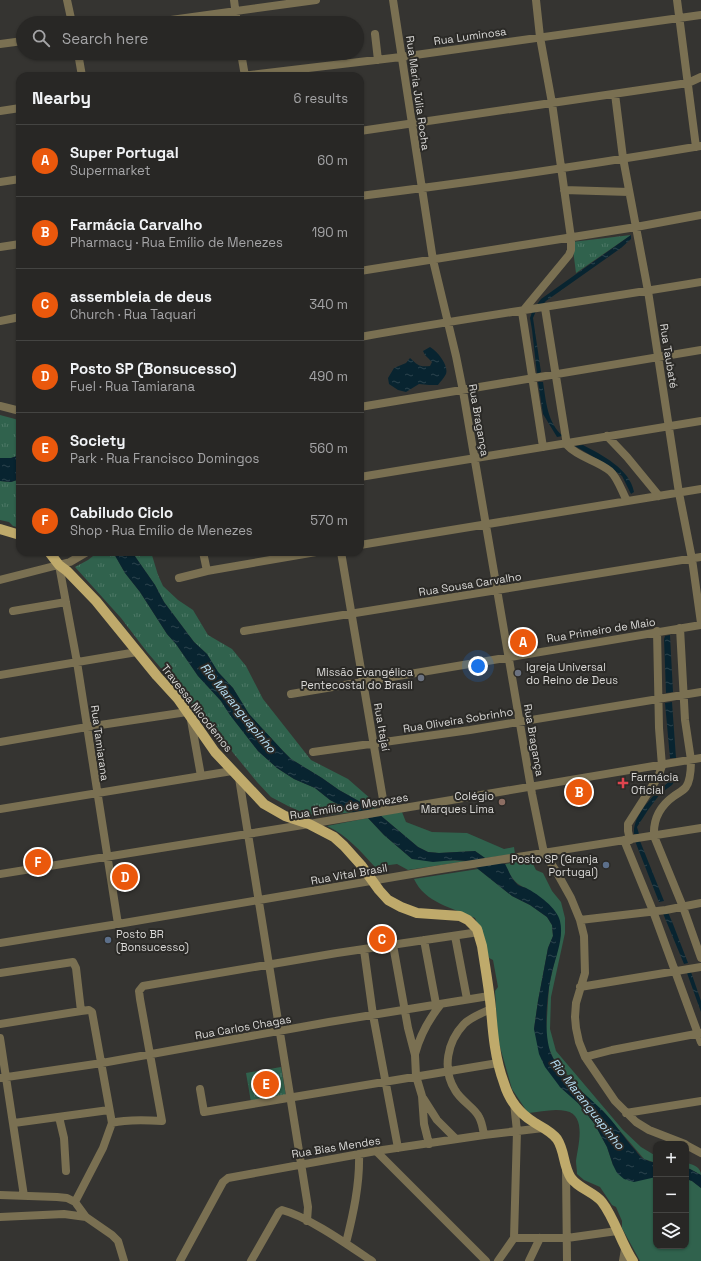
<!DOCTYPE html>
<html lang="en">
<head>
<meta charset="utf-8">
<style>
  :root { --surface:#282725; --page:#302f2d; --text:#f1f3f6; --muted:#a5a5a7; --line:#444442; --accent:#ea580c }
  body { margin:0; font-family:"Space Grotesk",sans-serif; background:var(--page); color:var(--text) }
  .controls { position:absolute; right:12px; bottom:12px; display:grid; overflow:hidden; border-radius:8px; box-shadow:0 1px 3px #0004 }
  .controls button { width:36px; height:36px; display:grid; place-items:center; padding:0; border:0; border-bottom:1px solid var(--line); background:var(--surface); color:var(--text); font:20px sans-serif }
  .you { position:absolute; left:478px; top:666px; width:14px; height:14px; margin:-10px; border:3px solid #fff; border-radius:50%; background:#1a73e8; box-shadow:0 0 0 6px #1a73e833 }
  .badge { display:grid; place-items:center; width:26px; height:26px; border-radius:50%; background:var(--accent); color:#fff; font-size:13px; font-weight:700 }
  .pin { position:absolute; translate:-50% -50%; border:2px solid #fff; box-shadow:0 1px 4px #0006 }
  .list { margin:0; padding:0; list-style:none }
  h2 { display:flex; justify-content:space-between; align-items:center; height:52px; margin:0; padding:0 16px; font-size:17px }
  h2 small { font-size:13px; font-weight:400; color:var(--muted) }
  .list li { display:grid; grid-template-columns:26px 1fr auto; gap:12px; align-items:center; box-sizing:border-box; height:72px; padding:0 16px; border-top:1px solid var(--line) }
  .list b { display:block; font-size:15px; white-space:nowrap }
  .list p { margin:0; font-size:13px; white-space:nowrap; color:var(--muted) }
  .list em { font-size:13px; font-style:normal; color:var(--muted) }
  .icon { flex:none; width:22px; height:22px; fill:none; stroke:currentColor; stroke-width:2; stroke-linecap:round; stroke-linejoin:round }
  .map { position:relative; flex:none; width:701px; height:1261px; overflow:hidden }
  .search { position:absolute; background:var(--surface); box-shadow:0 1px 3px #0004; left:16px; top:16px; width:348px; height:44px; display:flex; align-items:center; gap:10px; box-sizing:border-box; padding:0 14px; border-radius:22px; color:var(--muted); font-size:15px }
  .panel { position:absolute; background:var(--surface); box-shadow:0 1px 3px #0004; left:16px; top:72px; width:348px; height:484px; border-radius:12px }
  .map>svg:first-child { display:block }
</style>
</head>
<body>
<div class="map">
<svg width="701" height="1261" viewBox="0 0 701 1261">
  <defs>
    <pattern id="park-tufts" width="24" height="20" patternUnits="userSpaceOnUse"><rect width="24" height="20" fill="#30624d"/><path d="M3 7l-1-3M5 7V3M7 7l1-3M15 17l-1-3M17 17v-4M19 17l1-3" fill="none" stroke="#4d7866"/></pattern>
    <pattern id="water-ripples" width="26" height="14" patternUnits="userSpaceOnUse"><rect width="26" height="14" fill="#082430"/><path d="M2 4q2-2 4 0t4 0M15 11q2-2 4 0t4 0" fill="none" stroke="#2b434d"/></pattern>
  </defs>
  <rect width="100%" height="100%" fill="#353431"/>
  <!-- grass -->
  <path fill="#30624d" d="M402,812L406,822L432,832L467,833L504,849L514,847L515,854L485,858L475,851L439,853L428,852L418,847L380,815Z
    M368,818L384,835L412,859L468,861L408,870L397,864L375,867C360,851 347,835 327,826Z
    M531,860L536,870L543,873L552,891L561,902L565,918V933L551,997L550,1029L556,1051L623,1130L641,1147L656,1156V1163L644,1159L603,1111L588,1099L553,1058L548,1046L546,1033L549,986L558,947L561,933L526,888C514,884 510,875 505,864Z
    M478,869L512,896L530,905L547,917L552,925L553,936L548,948L538,1001L534,1029L560,1087L578,1103L594,1123L607,1147L613,1165L656,1177V1246H686V1179L692,1181L701,1188V1261H640L622,1228V1221L616,1207L612,1205L600,1187L584,1180L577,1174C577,1169 576,1165 576,1161C578,1146 587,1115 566,1111C554,1108 540,1112 528,1113L512,1089L498,1040L495,991L498,987L493,960L489,958L482,935L475,918C453,908 425,903 414,879Z
    M686,1163C693,1164 701,1167 701,1175L690,1169L686,1168Z"/>
  <!-- park -->
  <path fill="url(#park-tufts)" d="M631,235L576,273L572,242Z
    M0,415L15,419L20,421V455L11,458H0Z
    M20,479V528L13,526L9,522L0,520V481L11,482Z
    M98,552H113L125,573L140,592L167,634L176,644L198,676L221,701L230,715L258,751L277,768L294,779L315,788L330,800L353,812L313,817L288,806L271,797L257,782L230,749L213,736L190,702L147,652L121,618L75,567L88,560Z
    M132,552H151L158,575L163,586L178,600L193,610L208,635L232,649L246,666L263,699L311,760L348,779L372,800L377,808L373,809L339,790L322,778L291,759L283,751L249,714L233,688L218,672L207,654L194,642L164,602L155,585Z
    M281,1067L286,1096L251,1102L246,1073Z"/>
  <!-- water -->
  <path fill="url(#water-ripples)" d="M631,235V239L621,248L546,301L541,306L535,307L541,299Z
    M536,311L533,318L541,372L537,374L532,330L530,318L532,312Z
    M430,347C437,351 449,365 446,374C444,378 440,382 438,385H429L419,384L406,392L398,390L389,384L388,378L394,368L406,363L410,358C418,365 418,367 430,366L432,362L425,355L423,351Z
    M538,382H543C546,400 547,423 563,436L557,437L543,414Z
    M583,445C602,455 630,469 634,492L631,494L622,476L604,463L575,446Z
    M20,455V479L11,482L0,481V458H11Z
    M113,552H132L155,585L164,602L194,642L207,654L218,672L233,688L249,714L283,751L291,759L322,778L339,790L373,809L353,812L330,800L315,788L294,779L277,768L258,751L230,715L221,701L198,676L176,644L167,634L140,592L125,573Z
    M670,635L673,692L666,693L664,639L665,636Z
    M672,702L676,758H670L665,703Z
    M672,773H676V779L672,785L660,794L648,810L637,827L639,834H634C632,815 656,792 670,781Z
    M380,815L418,847L428,852L439,853L475,851L485,858L505,864C509,871 511,879 518,885C520,886 523,887 526,888C538,894 557,908 560,921C564,937 556,956 552,972C547,993 542,1038 553,1058C564,1078 587,1095 603,1111C615,1123 624,1138 636,1151C638,1154 641,1158 644,1159C648,1161 652,1162 656,1163V1177L634,1182L624,1179L617,1173L613,1165L607,1147L594,1123L578,1103L560,1087L545,1067L539,1054L534,1029L538,1001L548,948L553,936L552,925L547,917L530,905L512,896L468,861L455,860L433,862L412,859L384,835L368,818Z
    M635,841H640L664,901L659,902Z
    M667,910L673,924L688,963L684,964L662,911Z
    M691,972L701,1001V1012L687,973Z
    M686,1168L690,1169L701,1175V1188L692,1181L686,1179Z"/>
  <g fill="none" stroke-linecap="round" stroke-linejoin="round">
    <!-- minor -->
    <path stroke="#7a7052" stroke-width="8" d="M67,0L72,23
      M234,0L237,23
      M393,0L433,260L456,356L463,391L532,794L544,853L556,871L571,898L580,920L584,936L585,973L576,1003L575,1017L576,1028L579,1042L585,1057L615,1101L636,1122L649,1130L685,1144
      M536,0L540,37L552,103L571,238V250L569,255L522,312L543,447
      M677,0L696,147
      M149,23L316,0
      M375,34L378,60
      M0,44L23,41
      M78,53L82,76
      M241,53L245,76
      M242,76L401,57L701,15
      M615,94L623,158L648,291L679,493L692,559L701,623
      M0,111L20,108
      M360,131L688,83L701,77
      M0,182L20,179
      M564,190L629,192
      M360,196C474,182 588,165 701,146
      M0,247L20,244
      M360,271L636,227L701,215
      M545,308L567,445C579,458 597,460 610,471C618,478 622,492 627,501
      M0,321L20,317
      M360,337C473,317 587,301 701,282
      M0,406L20,411
      M360,407L701,350
      M607,436L627,457L659,496
      M360,477L701,421
      M360,545L701,489
      M203,552L207,571
      M341,552L385,811
      M59,565L77,662L118,924
      M179,578L207,571L316,552
      M0,580L70,562L87,552
      M13,611L66,602
      M680,628L685,720L691,760C691,768 691,780 686,787C683,791 678,793 674,796C660,806 653,819 654,836L683,907L701,958
      M244,631L701,557
      M0,675L137,652
      M291,694L701,625
      M191,720L201,776
      M0,742L87,727L187,712
      M313,752L470,730L701,692
      M239,778L308,1207L307,1221
      M0,809L232,771
      M624,840L653,911L701,1042
      M630,840L628,831V824L658,777L662,766L659,728L657,631
      M0,874L309,824L701,758
      M580,920L666,910L701,903
      M455,936L467,999
      M424,940L436,1004
      M0,943L118,924L435,870L701,828
      M393,945L408,1028L415,1055L416,1076L422,1096L424,1124L429,1144
      M364,950L373,1015L398,1148
      M0,973L73,962L76,968L81,1011
      M580,987L701,967
      M0,1024L81,1011L89,1010L92,1012L112,1123L103,1148L75,1202
      M0,1038L24,1196
      M415,1054C420,1035 429,1019 441,1004
      M585,1057L612,1050L701,1033
      M0,1078L102,1063L329,1022L489,996
      M200,1089L204,1112L498,1063
      M423,1098L437,1120L456,1139
      M626,1113L701,1101
      M59,1117L64,1138L66,1171
      M14,1123L109,1110
      M112,1123C127,1119 146,1120 162,1121L140,999L139,991L143,986L337,953L479,932
      M484,1135C483,1129 482,1122 479,1117C475,1108 461,1101 455,1090C442,1069 447,1042 464,1024C471,1017 482,1013 491,1009
      M686,1145L701,1153
      M376,1151L486,1261
      M566,1169L567,1261
      M0,1195L57,1197L67,1198L75,1202L86,1217L112,1235L118,1241L124,1261
      M0,1217L64,1214L86,1217
      M514,1238H567L617,1231
      M346,1243C353,1215 360,1184 359,1154
      M180,1261L223,1182L228,1178L376,1151L484,1135L543,1128
      M251,1261L279,1212L282,1210C309,1217 348,1245 372,1261
      M498,1261L514,1238L517,1131L514,1103
      M529,1261L540,1238
      M623,1261L625,1249"/>
    <!-- major -->
    <path stroke="#bfaa6b" stroke-width="10" d="M0,529L20,535
      M49,552L59,565L67,571L96,601L157,676L178,699L215,752L264,804L285,816L309,824L334,837L344,846L361,865L379,890L388,900L401,907L417,913L460,916L468,920L477,929L482,946C485,966 489,988 491,1009C493,1034 495,1059 504,1083C509,1100 520,1114 535,1123C542,1127 552,1132 557,1139C565,1151 563,1166 571,1178C579,1189 594,1192 602,1202C615,1219 621,1243 633,1261"/>
  </g>
  <!-- markers -->
  <g fill="#6b7280" stroke="#2b2a27" stroke-width="1.5">
    <circle cx="518" cy="673" r="4"/>
    <circle cx="421" cy="678" r="4"/>
  </g>
  <path fill="#e0444e" stroke="#2b2a27" stroke-width="1.5" d="M621 777h4v4h4v4h-4v4h-4v-4h-4v-4h4z"/>
  <circle fill="#8d6e63" stroke="#2b2a27" stroke-width="1.5" cx="502" cy="802" r="4"/>
  <g fill="#5c6f8a" stroke="#2b2a27" stroke-width="1.5">
    <circle cx="606" cy="865" r="4"/>
    <circle cx="108" cy="940" r="4"/>
  </g>
  <g text-anchor="middle" dominant-baseline="central" stroke-width="4" stroke-linejoin="round" paint-order="stroke">
    <!-- street labels -->
    <g font-size="11" fill="#d9d8d6" stroke="#2b2a27">
      <text transform="translate(470 36) rotate(-8)">Rua Luminosa</text>
      <text transform="translate(418 93) rotate(82)">Rua Maria Júlia Rocha</text>
      <text transform="translate(669 356) rotate(81)">Rua Taubaté</text>
      <text transform="translate(479 420) rotate(80)">Rua Bragança</text>
      <text transform="translate(470 584) rotate(-9)">Rua Sousa Carvalho</text>
      <text transform="translate(601 630) rotate(-9)">Rua Primeiro de Maio</text>
      <text transform="translate(197 708) rotate(52)">Travessa Nicodemos</text>
      <text transform="translate(458 720) rotate(-9)">Rua Oliveira Sobrinho</text>
      <text transform="translate(382 727) rotate(80)">Rua Itajaí</text>
      <text transform="translate(534 740) rotate(80)">Rua Bragança</text>
      <text transform="translate(100 743) rotate(82)">Rua Tamiarana</text>
      <text transform="translate(349 806) rotate(-9)">Rua Emílio de Menezes</text>
      <text transform="translate(349 874) rotate(-10)">Rua Vital Brasil</text>
      <text transform="translate(243 1027) rotate(-10)">Rua Carlos Chagas</text>
      <text transform="translate(336 1147) rotate(-9)">Rua Bias Mendes</text>
    </g>
    <!-- poi labels -->
    <g font-size="11" fill="#d9d8d6" stroke="#2b2a27" text-anchor="start">
      <text x="526" y="667">Igreja Universal<tspan x="526" dy="13">do Reino de Deus</tspan></text>
      <text x="413" y="672" text-anchor="end">Missão Evangélica<tspan x="413" dy="13">Pentecostal do Brasil</tspan></text>
      <text x="631" y="777">Farmácia<tspan x="631" dy="13">Oficial</tspan></text>
      <text x="494" y="796" text-anchor="end">Colégio<tspan x="494" dy="13">Marques Lima</tspan></text>
      <text x="598" y="859" text-anchor="end">Posto SP (Granja<tspan x="598" dy="13">Portugal)</tspan></text>
      <text x="116" y="934">Posto BR<tspan x="116" dy="13">(Bonsucesso)</tspan></text>
    </g>
    <!-- water labels -->
    <g font-size="12" font-style="italic" fill="#b7e0f6" stroke="#2b2a27">
      <text transform="translate(238 708) rotate(51)">Rio Maranguapinho</text>
      <text transform="translate(587 1104) rotate(52)">Rio Maranguapinho</text>
    </g>
  </g>
</svg>
<div class="controls">
<button>+</button>
<button>−</button>
<button><svg class="icon" aria-label="layers" viewBox="0 0 24 24"><path d="M12 4l9 5-9 5-9-5zM3 14l9 5 9-5"/></svg></button>
</div>
<div class="you"></div>
<div class="pin badge" style="left:523px;top:642px">A</div>
<div class="pin badge" style="left:579px;top:792px">B</div>
<div class="pin badge" style="left:382px;top:939px">C</div>
<div class="pin badge" style="left:125px;top:877px">D</div>
<div class="pin badge" style="left:266px;top:1084px">E</div>
<div class="pin badge" style="left:38px;top:862px">F</div>
<div class="search"><svg class="icon" aria-label="search" viewBox="0 0 24 24"><circle cx="10" cy="10" r="6"/><path d="M15 15l6 6"/></svg>Search here</div>
<section class="panel">
<h2>Nearby<small>6 results</small></h2>
<ul class="list">
<li><span class="badge">A</span><div><b>Super Portugal</b><p>Supermarket</p></div><em>60 m</em></li>
<li><span class="badge">B</span><div><b>Farmácia Carvalho</b><p>Pharmacy · Rua Emílio de Menezes</p></div><em>190 m</em></li>
<li><span class="badge">C</span><div><b>assembleia de deus</b><p>Church · Rua Taquari</p></div><em>340 m</em></li>
<li><span class="badge">D</span><div><b>Posto SP (Bonsucesso)</b><p>Fuel · Rua Tamiarana</p></div><em>490 m</em></li>
<li><span class="badge">E</span><div><b>Society</b><p>Park · Rua Francisco Domingos</p></div><em>560 m</em></li>
<li><span class="badge">F</span><div><b>Cabiludo Ciclo</b><p>Shop · Rua Emílio de Menezes</p></div><em>570 m</em></li>
</ul>
</section>
</div>
</body>
</html>
